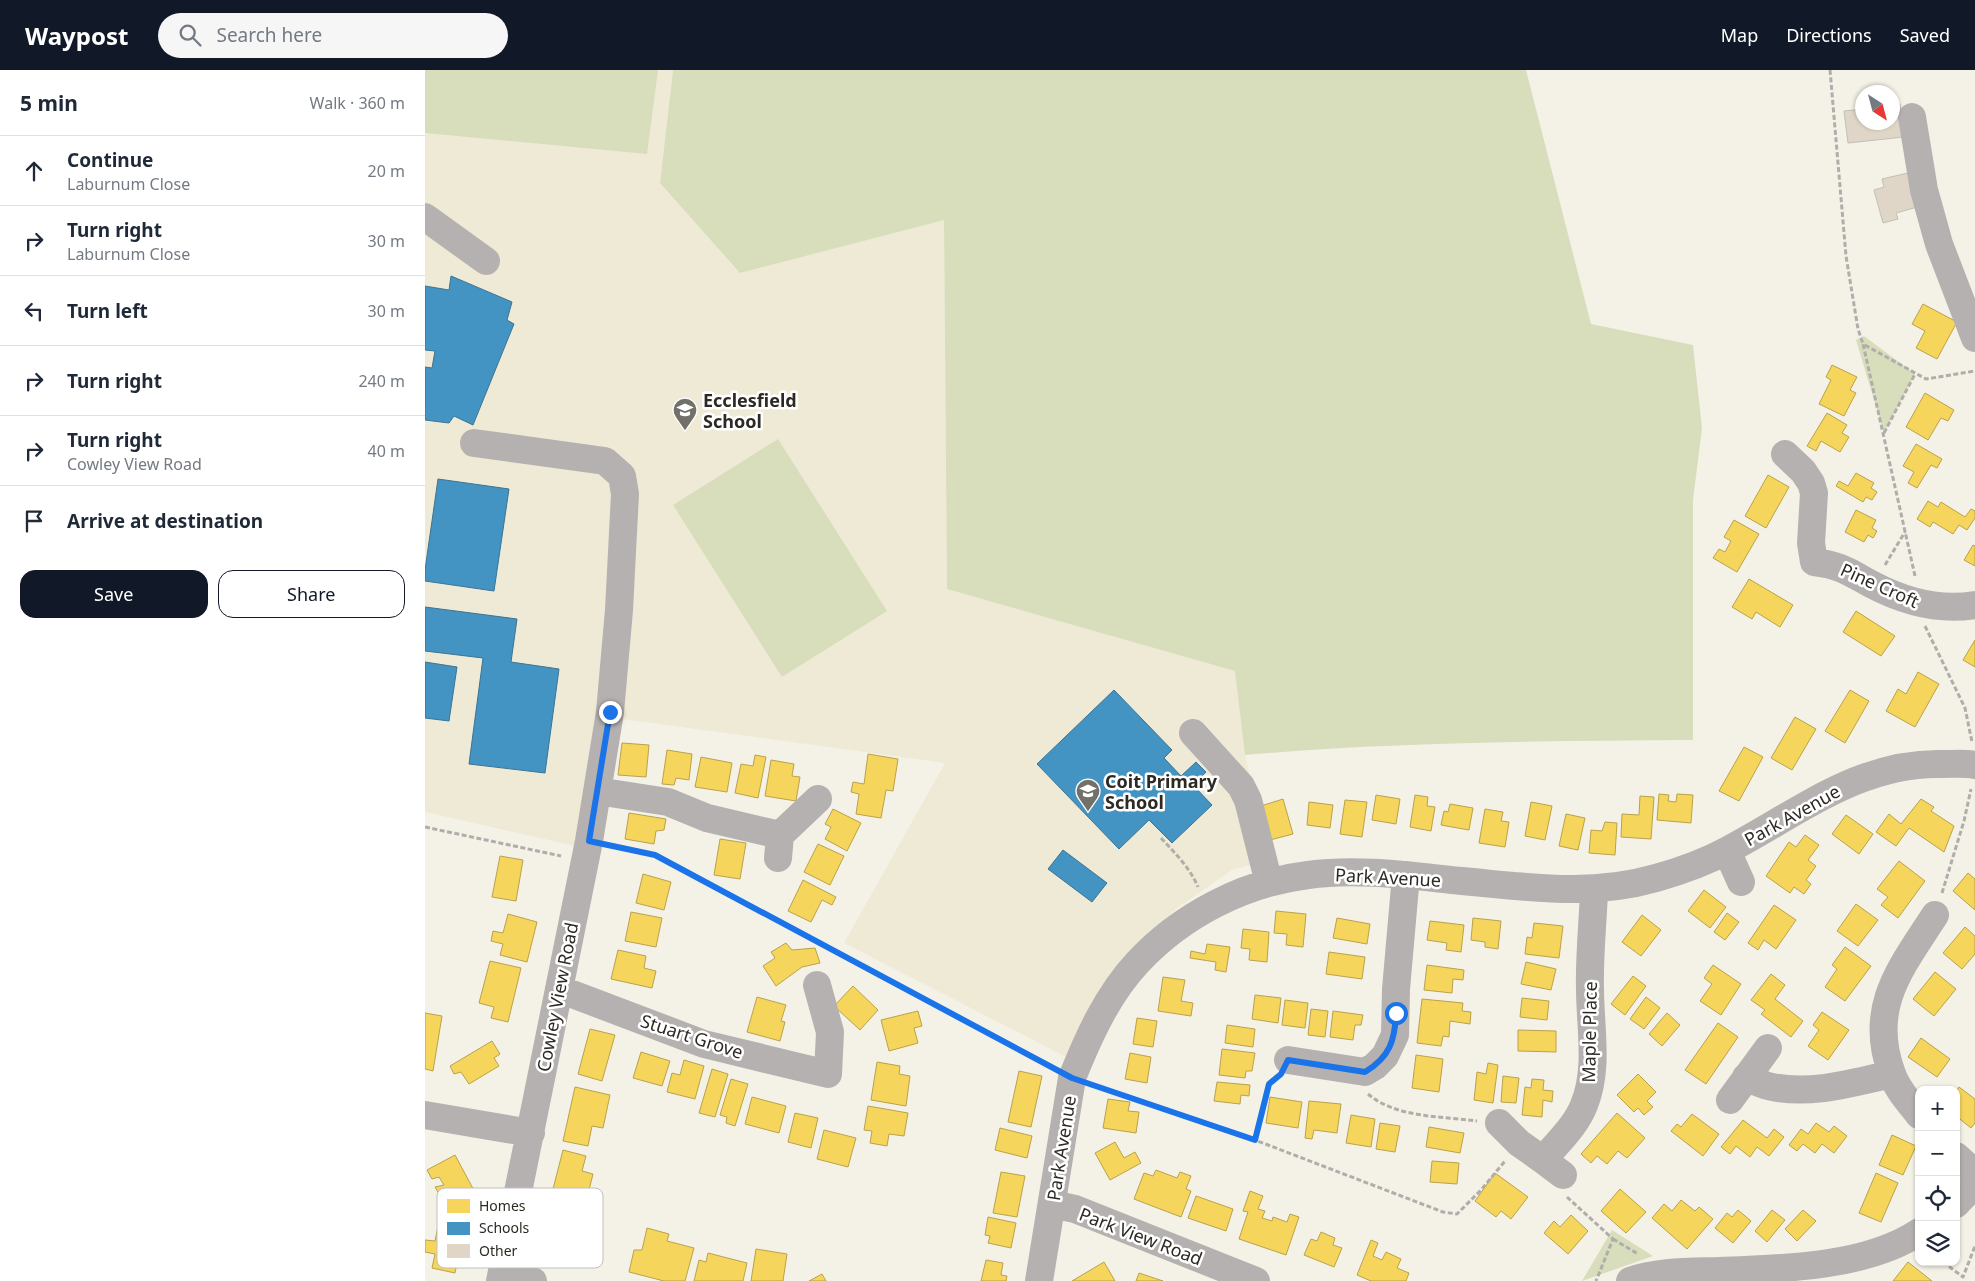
<!DOCTYPE html>
<html lang="en">
<head>
<meta charset="utf-8">
<style>
  :root { --surface:#fff; --page:#f6f6f7; --text:#1f2937; --muted:#747a83; --line:#e0e1e3; --accent:#111827 }
  body { margin:0; font-family:"Noto Sans",sans-serif; background:var(--page); color:var(--text) }
  .controls { position:absolute; right:15px; bottom:15px; display:grid; overflow:hidden; border-radius:10px; box-shadow:0 1px 4px #0004 }
  .controls button { width:45px; height:45px; display:grid; place-items:center; padding:0; border:0; border-bottom:1px solid var(--line); background:var(--surface); color:var(--text); font:25px sans-serif }
  .compass { position:absolute; left:1430px; top:15px; width:45px; height:45px; border-radius:50%; background:var(--surface); box-shadow:0 1px 4px #0004; rotate:144deg }
  .stop { position:absolute; width:15px; height:15px; margin:-11px; border:4px solid #1a73e8; border-radius:50%; background:#fff }
  .stop.end { background:#1a73e8; border-color:#fff; box-shadow:0 1px 5px #0008 }
  .list { margin:0; padding:0; list-style:none }
  h2 { display:flex; justify-content:space-between; align-items:center; height:65px; margin:0; padding:0 20px; font-size:21px }
  h2 small { font-size:16px; font-weight:400; color:var(--muted) }
  .list li { display:grid; grid-template-columns:32px 1fr auto; gap:15px; align-items:center; box-sizing:border-box; height:70px; padding:0 20px; border-top:1px solid var(--line) }
  .list b { display:block; font-size:19px; white-space:nowrap }
  .list p { margin:0; font-size:16px; white-space:nowrap; color:var(--muted) }
  .list em { font-size:16px; font-style:normal; color:var(--muted) }
  .actions { display:flex; gap:10px; padding:15px 20px }
  .actions a { flex:1; padding:11px 0; border:1px solid var(--accent); border-radius:15px; text-align:center; font-size:18px; color:var(--accent) }
  .actions .main { background:var(--accent); color:#fff }
  .icon { flex:none; width:28px; height:28px; fill:none; stroke:currentColor; stroke-width:2; stroke-linecap:round; stroke-linejoin:round }
  .map { position:relative; flex:none; width:1550px; height:1211px; overflow:hidden }
  header { display:flex; align-items:center; gap:30px; box-sizing:border-box; height:70px; padding:0 25px; background:var(--accent); color:#fff }
  header strong { font-size:24px }
  nav { display:flex; gap:28px; margin-inline-start:auto; font-size:18px }
  .search { width:350px; height:45px; background:var(--page); display:flex; align-items:center; gap:12px; box-sizing:border-box; padding:0 18px; border-radius:28px; color:var(--muted); font-size:19px }
  main { display:flex }
  aside { flex:1; background:var(--surface) }
  .map>svg:first-child { display:block }
</style>
</head>
<body>
<header>
<strong>Waypost</strong>
<div class="search"><svg class="icon" aria-label="search" viewBox="0 0 24 24"><circle cx="10" cy="10" r="6"/><path d="M15 15l6 6"/></svg>Search here</div>
<nav><a>Map</a><a>Directions</a><a>Saved</a></nav>
</header>
<main>
<aside>
<h2>5 min<small>Walk · 360 m</small></h2>
<ul class="list">
<li><svg class="icon" aria-label="ahead" viewBox="0 0 24 24"><path d="M12 20V5M6 11l6-6 6 6"/></svg><div><b>Continue</b><p>Laburnum Close</p></div><em>20 m</em></li>
<li><svg class="icon" aria-label="right" viewBox="0 0 24 24"><path d="M7 20v-9h11M14 6l5 5-5 5"/></svg><div><b>Turn right</b><p>Laburnum Close</p></div><em>30 m</em></li>
<li><svg class="icon" aria-label="left" viewBox="0 0 24 24"><path d="M17 20v-9H6M10 6l-5 5 5 5"/></svg><div><b>Turn left</b></div><em>30 m</em></li>
<li><svg class="icon" aria-label="right" viewBox="0 0 24 24"><path d="M7 20v-9h11M14 6l5 5-5 5"/></svg><div><b>Turn right</b></div><em>240 m</em></li>
<li><svg class="icon" aria-label="right" viewBox="0 0 24 24"><path d="M7 20v-9h11M14 6l5 5-5 5"/></svg><div><b>Turn right</b><p>Cowley View Road</p></div><em>40 m</em></li>
<li><svg class="icon" aria-label="arrive" viewBox="0 0 24 24"><path d="M6 21V4h12l-3 4 3 4H6"/></svg><div><b>Arrive at destination</b></div></li>
</ul>
<div class="actions"><a class="main">Save</a><a>Share</a></div>
</aside>
<div class="map">
<svg width="1550" height="1211" viewBox="0 0 1550 1211">
  <rect width="100%" height="100%" fill="#f4f2e7"/>
  <!-- built -->
  <path fill="#efead6" d="M0,0H248L235,113L315,203L519,149L522,519L811,601L820,685L844,790L807,800L751,839L707,881L645,989L419,873L520,693L175,646L154,777L0,742Z"/>
  <!-- green -->
  <path fill="#d8debc" d="M0,0H233L222,84L0,63Z
    M248,0H1101L1166,254L1268,275L1277,358L1268,430V670C1118,671 969,672 820,685L810,601L522,519L519,150L315,203L235,113Z
    M1439,266L1490,304L1459,363L1431,270Z
    M353,369L462,541L357,607L248,435Z
    M1187,1160L1228,1186L1157,1211Z"/>
  <!-- homes -->
  <path fill="#f6d55c" stroke="#b9a24b" d="M1498,234L1532,252L1512,289L1491,278L1500,261L1487,254Z
    M1407,295L1432,307L1425,320L1431,323L1419,346L1394,334L1406,310L1401,307Z
    M1500,323L1529,340L1523,351L1516,348L1503,370L1481,357Z
    M1402,343L1422,355L1417,363L1424,367L1415,382L1396,371L1391,381L1382,376Z
    M1491,374L1517,389L1512,398L1506,395L1492,418L1483,413L1489,402L1478,396Z
    M1431,403L1449,413L1446,418L1452,422L1447,430L1441,427L1438,432L1411,416L1414,411L1423,416Z
    M1343,405L1364,417L1341,458L1320,446Z
    M1503,431L1513,437L1516,432L1540,447L1546,439L1550,441V448L1542,460L1534,455L1528,464L1508,452L1505,457L1492,449Z
    M1431,440L1451,450L1447,458L1452,461L1448,468L1443,465L1439,472L1420,462Z
    M1309,450L1334,464L1312,502L1288,488L1294,479L1300,482L1306,471L1299,467Z
    M1548,475L1550,476V496L1539,490Z
    M1324,509L1368,535L1355,557L1331,542L1327,549L1307,537Z
    M1431,541L1470,566L1456,586L1418,562Z
    M1550,570V597L1538,590Z
    M1493,602L1514,614L1490,657L1461,641L1473,619L1481,624Z
    M1425,620L1444,631L1420,673L1400,661Z
    M1370,647L1391,659L1367,700L1346,688Z
    M197,673L224,675L221,707L193,705Z
    M1319,677L1338,687L1314,731L1294,721Z
    M242,680L267,684L264,710L251,708L249,715L237,714Z
    M443,684L473,689L468,721L461,720L456,748L431,744L434,724L426,722L428,712L439,714Z
    M330,685L341,687L333,728L310,723L316,694L328,696Z
    M276,687L307,693L302,722L270,717Z
    M346,690L369,694L367,706L375,707L371,731L340,726Z
    M1234,724L1244,725L1243,731L1251,732L1252,724L1268,725L1266,753L1232,750Z
    M951,725L975,729L971,754L947,750Z
    M990,725L1003,727L1002,736L1010,737L1006,761L985,757Z
    M1215,726L1229,727L1226,769L1196,767L1197,744L1214,745Z
    M858,729L868,764L845,770L836,736Z
    M1496,729L1509,737L1506,741L1529,756L1519,782L1484,758L1471,776L1451,762L1464,744L1476,754Z
    M920,730L942,732L937,767L915,764Z
    M884,732L908,735L905,758L882,755Z
    M1106,732L1127,736L1120,770L1100,766Z
    M1025,734L1048,738L1044,760L1016,755L1019,741L1023,742Z
    M408,739L436,753L422,781L400,769L406,757L400,754Z
    M1060,739L1078,742L1076,751L1084,752L1080,777L1054,773Z
    M204,743L241,749L239,760L231,761L229,774L200,769Z
    M1141,744L1160,748L1153,780L1134,776Z
    M1421,745L1448,764L1434,784L1407,764Z
    M1180,752L1192,753L1190,785L1164,783L1166,760L1177,761Z
    M1380,765L1394,775L1383,790L1391,796L1381,810L1386,814L1379,824L1369,817L1365,823L1341,806L1364,772L1371,777Z
    M295,769L321,773L315,809L289,805Z
    M393,774L419,786L405,815L379,802Z
    M75,786L98,790L91,831L67,827Z
    M1474,791L1500,811L1473,848L1456,835L1463,827L1452,819Z
    M1543,803L1550,809V840L1528,821Z
    M218,804L246,812L239,840L211,833Z
    M378,810L411,827L407,835L397,830L386,852L363,841Z
    M1279,820L1301,837L1285,858L1263,841Z
    M1431,834L1453,850L1433,876L1412,861Z
    M1349,835L1371,850L1351,879L1339,870L1333,880L1323,873Z
    M851,841L881,844L878,877L861,875L862,864L849,863Z
    M206,842L237,848L231,877L200,871Z
    M1302,843L1314,852L1300,870L1289,862Z
    M83,844L112,852L102,892L75,885L78,874L66,871L68,861L78,863Z
    M1217,845L1236,860L1216,886L1197,872Z
    M912,848L945,854L942,874L908,868Z
    M1048,848L1076,851L1073,879L1060,877V872L1046,870Z
    M1005,851L1039,855L1036,882L1021,880L1022,873L1002,870Z
    M1109,853L1138,856L1134,888L1100,884L1102,867L1107,868Z
    M1540,857L1550,866V884L1537,899L1518,883Z
    M818,859L844,862L842,892L824,890L825,879L816,878Z
    M361,873L367,880L390,878L395,893L377,897L351,916L338,896L350,888L346,882Z
    M782,874L805,877L801,902L790,900L791,892L765,888L766,881L780,884Z
    M1420,877L1446,896L1420,931L1400,917L1412,899L1407,895Z
    M193,880L221,886L219,898L231,901L227,918L186,909Z
    M904,882L940,887L937,909L901,904Z
    M65,891L96,898L83,952L66,948L69,937L54,933Z
    M1101,892L1131,899L1126,920L1096,914Z
    M1002,895L1039,900L1038,910L1028,909L1027,923L999,920Z
    M1288,895L1316,914L1296,945L1275,931L1287,914L1279,908Z
    M1510,902L1531,919L1509,946L1488,929Z
    M1346,904L1360,915L1350,929L1378,951L1366,967L1336,944L1340,940L1326,930Z
    M1208,906L1221,916L1200,945L1186,934Z
    M738,907L760,910L756,931L768,933L766,946L733,941Z
    M428,916L453,940L435,960L409,936Z
    M830,925L856,928L853,953L827,949Z
    M332,927L361,935L356,951L360,952L355,971L322,962Z
    M1221,927L1235,938L1219,959L1205,949Z
    M1097,928L1124,931L1122,950L1095,947Z
    M997,929L1038,933L1037,941L1046,942L1045,954L1025,951L1024,967L1018,966L1016,976L992,973Z
    M860,930L883,933L880,958L857,955Z
    M886,939L903,941L900,967L883,965Z
    M493,941L497,956L489,958L493,973L464,981L456,950Z
    M908,941L938,945L936,955H930L928,970L905,967Z
    M1397,942L1424,960L1403,990L1383,976L1394,960L1388,955Z
    M0,943L17,946L8,1001L0,999Z
    M1242,943L1255,955L1237,976L1224,964Z
    M712,948L732,951L728,977L708,974Z
    M1293,953L1313,967L1281,1014L1260,1000Z
    M802,955L830,959L828,977L800,973Z
    M165,959L190,965L177,1011L153,1004Z
    M1093,960L1131,961V982L1093,981Z
    M1496,968L1525,989L1512,1007L1483,987Z
    M67,971L75,984L69,988L74,996L44,1014L36,1002L29,1004L25,996Z
    M797,979L830,983L827,1001H821L820,1008L794,1005Z
    M216,982L245,991L237,1016L208,1008Z
    M705,983L726,987L722,1013L700,1009Z
    M991,985L1018,989L1014,1022L987,1018Z
    M259,990L279,996L270,1029L242,1022L247,1003L255,1005Z
    M452,992L475,996L474,1004L485,1006L481,1036L446,1030Z
    M1063,993L1073,995L1068,1033L1049,1030L1052,1002L1061,1004Z
    M287,999L303,1004L290,1047L274,1043Z
    M594,1001L617,1006L606,1057L583,1052Z
    M1213,1004L1231,1022L1222,1031L1228,1037L1219,1045L1213,1038L1209,1042L1192,1025Z
    M1078,1006L1094,1008L1091,1033L1076,1032Z
    M306,1009L323,1014L310,1056L301,1053L302,1047L295,1045Z
    M1107,1009L1119,1010L1118,1020L1128,1021L1127,1032L1118,1030L1117,1047L1097,1045L1100,1017L1106,1018Z
    M792,1012L825,1015L824,1026L816,1025L815,1034L789,1031Z
    M150,1017L185,1025L178,1058L167,1056L163,1076L138,1071Z
    M1534,1017L1550,1029V1053L1546,1058L1531,1046V1021Z
    M327,1027L361,1036L354,1063L320,1054Z
    M845,1027L877,1032L873,1058L841,1053Z
    M683,1029L705,1032L703,1041L714,1042L711,1063L678,1058Z
    M884,1031L916,1034L912,1063L889,1060L887,1069L880,1068Z
    M443,1036L483,1043L479,1066L464,1064L462,1076L445,1073L447,1061L439,1060Z
    M370,1043L393,1048L386,1078L363,1072Z
    M1192,1043L1220,1068L1202,1088L1193,1081L1182,1094L1172,1086L1166,1093L1156,1084Z
    M1267,1044L1294,1064L1278,1086L1246,1061L1252,1054L1256,1057Z
    M926,1045L950,1049L946,1077L921,1073Z
    M1318,1050L1342,1068L1349,1059L1359,1067L1344,1086L1332,1077L1325,1087L1311,1076L1305,1084L1296,1077Z
    M955,1053L975,1056L970,1082L951,1079Z
    M1391,1053L1404,1062L1409,1056L1422,1066L1409,1083L1397,1074L1390,1083L1378,1074L1372,1081L1364,1075L1376,1059L1383,1064Z
    M1004,1057L1039,1063L1035,1083L1001,1077Z
    M575,1058L607,1066L602,1088L570,1080Z
    M399,1060L431,1068L423,1097L392,1089Z
    M1467,1065L1491,1076L1478,1105L1454,1095Z
    M690,1072L699,1088L710,1082L716,1093L685,1110L670,1083Z
    M138,1080L161,1086L157,1101L168,1104L162,1128L128,1119Z
    M30,1085L52,1126L29,1138L22,1124L16,1127L10,1117L19,1115L14,1107L7,1109L2,1100Z
    M1007,1091L1034,1093L1032,1114L1005,1112Z
    M731,1100L752,1108L755,1102L766,1106L761,1119L766,1121L756,1147L709,1129L719,1103L728,1106Z
    M576,1102L600,1106L592,1147L568,1143Z
    M1070,1103L1103,1127L1086,1149L1076,1141L1071,1147L1050,1131Z
    M1451,1103L1473,1113L1456,1152L1434,1143Z
    M1195,1119L1221,1142L1201,1163L1176,1141Z
    M825,1121L838,1126L833,1139L840,1141L837,1148L847,1151L848,1147L862,1152L865,1144L874,1147L861,1185L814,1169L823,1142L818,1141Z
    M771,1126L808,1139L801,1161L763,1148Z
    M1256,1130L1270,1141L1274,1137L1288,1149L1262,1179L1227,1148L1239,1134L1247,1141Z
    M1313,1140L1326,1151L1308,1173L1290,1158L1302,1143L1307,1147Z
    M1347,1140L1360,1150L1342,1172L1330,1161Z
    M1378,1140L1391,1151L1372,1171L1360,1159Z
    M1146,1145L1163,1161L1143,1184L1119,1163L1129,1151L1135,1157Z
    M15,1146L41,1151L30,1203L7,1198L10,1184L0,1182V1170L10,1171Z
    M563,1147L591,1153L586,1178L563,1173L565,1166L560,1165Z
    M222,1158L244,1164L242,1171L269,1178L260,1211H239L204,1202L209,1180H217Z
    M896,1162L910,1168L908,1175L917,1178L909,1197L879,1185L886,1169L892,1171Z
    M946,1170L953,1173L948,1186L957,1190L961,1182L976,1189L972,1198L984,1203L981,1211H946L932,1205Z
    M331,1179L362,1184L358,1211H326Z
    M283,1183L322,1193L318,1211H269L274,1190L281,1192Z
    M561,1190L578,1193L576,1205L582,1206L581,1211H556Z
    M679,1192L690,1211H647Z
    M1483,1192L1507,1211H1468Z
    M714,1203L738,1211H711Z
    M397,1204L401,1211H384Z"/>
  <!-- schools -->
  <path fill="#4393c3" stroke="#3c7493" d="M26,206L87,232L82,250L89,254L48,355L29,346L24,353L0,350V297L7,298L10,281L0,280V216L24,220Z
    M13,409L84,419L69,521L0,511V500Z
    M0,537L92,549L86,592L134,599L120,703L44,694L58,588L0,581Z
    M0,592L32,597L24,651L0,648Z
    M689,620L747,680L739,688L756,706L771,692L781,702L768,715L787,735L747,773L724,750L694,779L612,694Z
    M638,780L682,813L667,832L623,799Z"/>
  <!-- building -->
  <path fill="#dfd6c7" stroke="#c2bfb7" d="M1475,34L1479,67L1423,73L1419,41L1438,39V52H1468V35Z
    M1487,102L1496,136L1471,143L1473,149L1458,153L1449,120L1459,117L1457,109Z"/>
  <g fill="none" stroke-linecap="round" stroke-linejoin="round">
    <!-- path -->
    <path stroke="#b0adaa" stroke-width="3" stroke-dasharray="5 2.5" stroke-linecap="butt" d="M1405,0L1421,186L1433,259L1438,274
      M1459,363L1490,304
      M1460,495L1480,462
      M1490,506L1438,274L1501,309L1550,301
      M1500,556L1540,638L1547,672
      M0,757L136,786
      M736,768C751,784 765,798 773,817
      M185,776L230,785L627,998
      M1517,823L1539,751L1546,719
      M670,1016L830,1070L1018,1142L1032,1144L1056,1120L1080,1091
      M943,1024C971,1048 1016,1046 1052,1051
      M830,1070L844,1014L850,1009
      M1142,1127L1188,1169L1171,1211
      M1188,1169L1213,1184
      M1518,1192L1538,1207L1550,1176"/>
    <!-- minor -->
    <path stroke="#b5b1b0" stroke-width="28" d="M1487,47L1499,120L1514,174L1550,268
      M0,147L61,191
      M49,373L180,391L197,406L200,424L194,540L185,642L164,771L75,1211
      M1360,384L1378,401L1386,413L1389,423L1386,473L1389,492C1415,495 1424,502 1446,514C1478,531 1514,541 1550,535
      M768,663L816,716L823,730L844,813
      M172,721L243,732L282,748L355,765L353,788
      M355,765L393,729
      M1302,781L1316,812
      M134,919L279,974L403,1004L405,962L392,915
      M863,990L940,1002L950,996L960,986L970,965L971,919L981,805
      M1321,1007C1328,1010 1335,1014 1343,1016C1383,1026 1428,1013 1467,1004
      M1305,1030L1343,978
      M0,1045L106,1063
      M1494,1045C1484,1032 1472,1019 1467,1004C1442,937 1476,898 1510,845
      M1074,1053L1094,1073L1118,1090
      M1531,1086L1550,1103
      M1138,1105L1118,1090C1132,1073 1151,1056 1159,1035C1174,999 1165,957 1165,919C1164,886 1168,853 1169,820
      M627,1134L650,1139L831,1211
      M1531,1134L1550,1114
      M77,1203L108,1211
      M614,1211L647,1008C663,968 682,925 713,892C757,845 819,813 883,805C934,798 987,806 1037,811C1104,817 1165,827 1231,808C1256,801 1281,792 1303,780C1373,743 1436,691 1519,694C1529,694 1540,693 1550,695
      M1205,1211C1233,1201 1265,1202 1295,1201C1356,1199 1442,1197 1494,1162"/>
  </g>
  <g fill="none" stroke-linecap="round" stroke-linejoin="round">
    <!-- route -->
    <path stroke="#1a73e8" stroke-width="6" d="M185,642L164,771L230,785L647,1008L830,1070L844,1014L856,1004L863,990L940,1002C965,987 970,970 971,943"/>
  </g>
  <!-- icons -->
  <defs>
    <symbol id="school-pin" viewBox="-11 -11 22 30"><path d="M0 17L-7.5 6A9.5 9.5 0 1 1 7.5 6Z" fill="#727068" stroke="#fff"/><path d="M0-5L7-2L0 1L-7-2ZM-4 1L0 2.5L4 1V4Q0 6-4 4Z" fill="#fff"/></symbol>
  </defs>
  <g fill-rule="evenodd">
    <use href="#school-pin" x="246" y="326" width="28" height="38"/>
    <use href="#school-pin" x="649" y="707" width="28" height="38"/>
  </g>
  <g text-anchor="middle" dominant-baseline="central" stroke-width="5" stroke-linejoin="round" paint-order="stroke">
    <!-- poi labels -->
    <g font-size="18" font-weight="bold" fill="#2c2a23" stroke="#fff" text-anchor="start">
      <text x="278" y="330">Ecclesfield<tspan x="278" dy="21">School</tspan></text>
      <text x="680" y="711">Coit Primary<tspan x="680" dy="21">School</tspan></text>
    </g>
    <!-- street labels -->
    <g font-size="18" fill="#2c2a23" stroke="#fff">
      <text transform="translate(1455 515) rotate(24)">Pine Croft</text>
      <text transform="translate(1367 745) rotate(-29)">Park Avenue</text>
      <text transform="translate(963 807) rotate(3)">Park Avenue</text>
      <text transform="translate(132 927) rotate(-79)">Cowley View Road</text>
      <text transform="translate(1164 962) rotate(-89)">Maple Place</text>
      <text transform="translate(267 966) rotate(18)">Stuart Grove</text>
      <text transform="translate(636 1078) rotate(-81)">Park Avenue</text>
      <text transform="translate(716 1166) rotate(21)">Park View Road</text>
    </g>
  </g>
  <!-- legend -->
  <rect x="12" y="1118" width="166" height="80" rx="8" fill="#fff" stroke="#c0bfbd" stroke-width="1"/>
  <rect x="22" y="1129" width="23" height="14" fill="#f6d55c"/>
  <rect x="22" y="1152" width="23" height="13" fill="#4393c3"/>
  <rect x="22" y="1174" width="23" height="14" fill="#dfd6c7"/>
  <g font-size="14" fill="#2c2a23">
    <text x="54" y="1141">Homes</text>
    <text x="54" y="1163">Schools</text>
    <text x="54" y="1186">Other</text>
  </g>
</svg>
<div class="controls">
<button>+</button>
<button>−</button>
<button><svg class="icon" aria-label="locate" viewBox="0 0 24 24"><circle cx="12" cy="12" r="6"/><path d="M12 2v4M12 18v4M2 12h4M18 12h4"/></svg></button>
<button><svg class="icon" aria-label="layers" viewBox="0 0 24 24"><path d="M12 4l9 5-9 5-9-5zM3 14l9 5 9-5"/></svg></button>
</div>
<svg class="compass" viewBox="-18 -18 36 36"><path d="M0-13l5 13h-10z" fill="#e53935"/><path d="M0 13l5-13h-10z" fill="#747a83"/></svg>
<div class="stop" style="left:971px;top:943px"></div>
<div class="stop end" style="left:185px;top:642px"></div>
</div>
</main>
</body>
</html>
